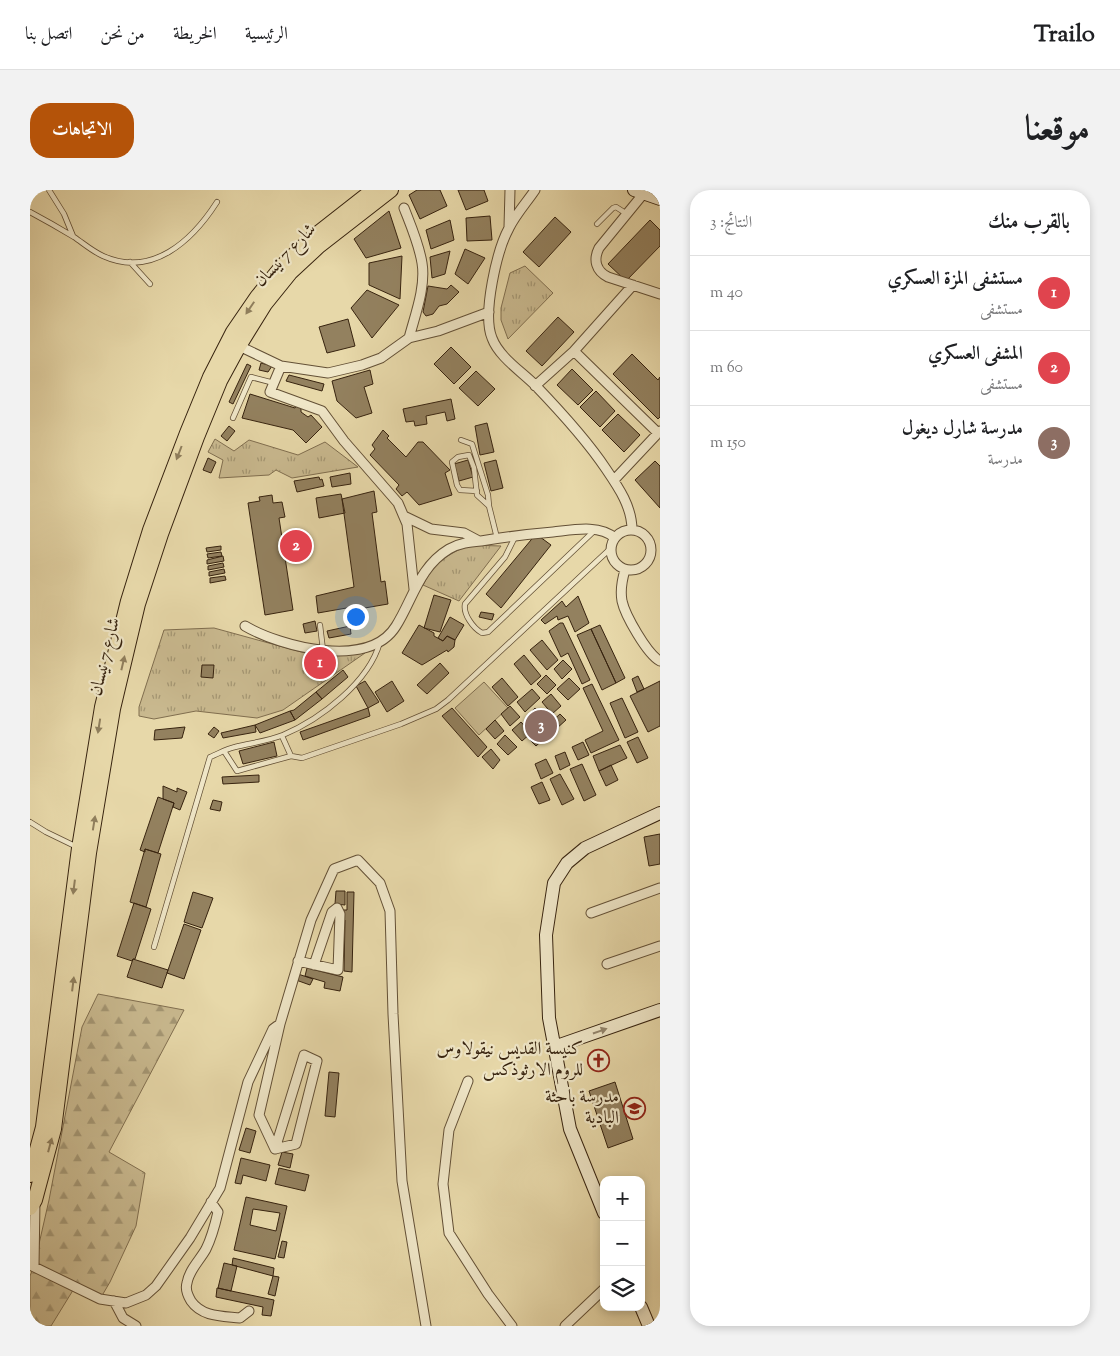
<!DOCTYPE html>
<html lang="ar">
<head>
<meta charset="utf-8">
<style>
  :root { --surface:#fff; --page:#f2f2f2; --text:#202124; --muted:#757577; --line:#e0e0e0; --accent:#b45309 }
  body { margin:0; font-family:"Sorts Mill Goudy",Amiri,serif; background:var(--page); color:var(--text); direction:rtl }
  .controls { position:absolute; right:15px; bottom:15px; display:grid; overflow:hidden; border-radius:10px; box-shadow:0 2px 8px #0003 }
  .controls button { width:45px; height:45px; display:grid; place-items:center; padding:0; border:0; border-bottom:1px solid var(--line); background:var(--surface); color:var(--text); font:25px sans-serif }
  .you { position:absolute; left:325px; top:426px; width:18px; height:18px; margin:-12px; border:4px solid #fff; border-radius:50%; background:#1a73e8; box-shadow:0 0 0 8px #1a73e833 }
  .badge { display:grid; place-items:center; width:32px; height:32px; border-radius:50%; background:var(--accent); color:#fff; font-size:16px; font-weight:700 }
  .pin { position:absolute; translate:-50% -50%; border:2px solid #fff; box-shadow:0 1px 5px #0006 }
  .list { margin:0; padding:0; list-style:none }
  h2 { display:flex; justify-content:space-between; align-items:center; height:65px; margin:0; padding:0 20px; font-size:21px }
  h2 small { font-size:16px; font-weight:400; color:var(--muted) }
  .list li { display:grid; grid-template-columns:32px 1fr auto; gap:15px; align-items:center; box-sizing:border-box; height:75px; padding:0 20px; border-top:1px solid var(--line) }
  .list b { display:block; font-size:19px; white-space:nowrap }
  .list p { margin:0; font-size:16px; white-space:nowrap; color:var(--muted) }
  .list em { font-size:16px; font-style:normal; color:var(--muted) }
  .icon { flex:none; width:28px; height:28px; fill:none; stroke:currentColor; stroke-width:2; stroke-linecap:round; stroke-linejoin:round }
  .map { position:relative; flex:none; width:630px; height:1136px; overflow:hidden; direction:ltr; border-radius:20px }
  header { display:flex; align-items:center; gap:30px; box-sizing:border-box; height:70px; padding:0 25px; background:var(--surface); border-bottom:1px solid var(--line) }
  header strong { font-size:24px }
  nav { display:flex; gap:28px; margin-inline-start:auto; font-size:18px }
  .intro { display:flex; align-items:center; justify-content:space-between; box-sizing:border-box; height:120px; padding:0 30px }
  h1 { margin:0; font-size:35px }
  .button { padding:12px 22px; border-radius:20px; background:var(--accent); color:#fff; font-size:18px; font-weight:700 }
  main { display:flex; gap:30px; padding:0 30px }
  aside { flex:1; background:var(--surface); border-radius:20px; box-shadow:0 2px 8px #0003 }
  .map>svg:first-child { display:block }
</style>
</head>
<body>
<header>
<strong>Trailo</strong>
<nav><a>الرئيسية</a><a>الخريطة</a><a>من نحن</a><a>اتصل بنا</a></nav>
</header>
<div class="intro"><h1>موقعنا</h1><a class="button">الاتجاهات</a></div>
<main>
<aside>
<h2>بالقرب منك<small>النتائج: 3</small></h2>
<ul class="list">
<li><span class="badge" style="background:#e0444e">1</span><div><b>مستشفى المزة العسكري</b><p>مستشفى</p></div><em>40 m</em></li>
<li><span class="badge" style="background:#e0444e">2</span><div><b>المشفى العسكري</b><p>مستشفى</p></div><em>60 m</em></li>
<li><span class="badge" style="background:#8d6e63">3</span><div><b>مدرسة شارل ديغول</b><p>مدرسة</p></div><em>150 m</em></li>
</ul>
</aside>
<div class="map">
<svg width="630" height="1136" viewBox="0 0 630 1136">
  <defs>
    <pattern id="grass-tufts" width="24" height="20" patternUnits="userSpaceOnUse" patternTransform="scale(1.25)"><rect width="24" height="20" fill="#c9b98f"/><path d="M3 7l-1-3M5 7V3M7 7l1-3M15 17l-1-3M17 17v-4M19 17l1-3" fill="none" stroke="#a49673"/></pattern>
    <pattern id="forest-firs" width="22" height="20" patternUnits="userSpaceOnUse" patternTransform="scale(1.25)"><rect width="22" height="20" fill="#c9b98f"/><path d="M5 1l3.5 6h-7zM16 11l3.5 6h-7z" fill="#a49673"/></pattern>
  </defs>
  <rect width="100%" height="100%" fill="#e7d8a9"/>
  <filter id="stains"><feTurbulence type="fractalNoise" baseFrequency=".004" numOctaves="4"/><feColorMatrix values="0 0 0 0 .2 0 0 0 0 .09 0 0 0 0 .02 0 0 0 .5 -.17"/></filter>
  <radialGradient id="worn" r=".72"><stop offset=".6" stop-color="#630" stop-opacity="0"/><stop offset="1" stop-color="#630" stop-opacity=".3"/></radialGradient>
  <!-- grass -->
  <path fill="url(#grass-tufts)" stroke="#806e4f" d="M495,76L523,103L478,149L471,130V118L480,83Z
    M185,249L204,261L219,250L268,265L295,252L328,277L262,288L246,280L239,285L189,288L193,270L178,262Z
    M440,355L471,356L429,411L393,395C405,372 416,365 440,355Z
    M184,438L286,466L335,463L253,520L227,528L166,521L124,529L109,526V517L134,440Z"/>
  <!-- forest -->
  <path fill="url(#forest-firs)" stroke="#806e4f" d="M68,804L154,820L79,962L115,983L106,1036L80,1092L70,1109L45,1097L21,1136H0V1086L4,1076L19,1010L52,837Z"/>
  <!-- garden -->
  <path fill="#c9b98f" stroke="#806e4f" d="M454,492L478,518L449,545L425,518Z"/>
  <!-- building -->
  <path fill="#93815f" stroke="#37230f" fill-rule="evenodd" d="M387,0H410L417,16L390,29L379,5Z
    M428,0H454L458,11L436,20Z
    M359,21L371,58L336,68L324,49Z
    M460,26L462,50L437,51L436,28Z
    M525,27L541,42L509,77L493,62Z
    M420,30L424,50L401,59L396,40Z
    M620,30L630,40V56L596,91L578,74Z
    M435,59L455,68L438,94L425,84Z
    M420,61L415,84L402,88L400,67Z
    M372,66L370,109L339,95V73Z
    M421,95L429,102L417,114L409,116L403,124L396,126L393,122L398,96L417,99Z
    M337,100L369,115L342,148L321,118Z
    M528,127L544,142L512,176L496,161Z
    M318,129L325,156L297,163L289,137Z
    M421,157L441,177L424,194L404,174Z
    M602,164L628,190L630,187V227L628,229L583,184Z
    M231,173L242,176L238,182L229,180Z
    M217,174L221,176L203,214L199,212Z
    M542,179L563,200L548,215L527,195Z
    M340,180L343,194L334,197L342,223L326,228L307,211L302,191Z
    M446,181L465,199L448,216L429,198Z
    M259,185L294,194L292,201L256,191Z
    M566,201L585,221L570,237L550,217Z
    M220,204L265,218L267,215L271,216V222L278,227L281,225L292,237L276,253L263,240L212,228Z
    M421,209L425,229L417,231L415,222L396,226L397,234L385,236L384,231L376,232L373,219Z
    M588,224L610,245L594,262L572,240Z
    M457,233L464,262L450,265L445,236Z
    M199,236L205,241L197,251L191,246Z
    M353,240L359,246L357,248L376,267L388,252H393L420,280L415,283L422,305L389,315L377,302L372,306L366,299L369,295L340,265L345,259L342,255Z
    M178,268L186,272L181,283L173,280Z
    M438,270L443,287L429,291L424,274Z
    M466,270L473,298L461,301L454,273Z
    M625,271L630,276V318L605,290Z
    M320,283L321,294L302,297L300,287Z
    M289,287L290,290L292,289L294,296L267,302L264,291Z
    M344,301L347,322L342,323L351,392L355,391L358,414L329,419L328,416L288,423L286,406L324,397L312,309Z
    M311,304L315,323L289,328L286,308Z
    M242,305L243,313L252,312L255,327L249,328L263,420L235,425L218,313L230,311L229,307Z
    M506,344L521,355L471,418L456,404Z
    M191,356V360L177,362L176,358Z
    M191,362L192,366L178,368L177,364Z
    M193,366L194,371L177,374V370Z
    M193,373L194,377L178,380V376Z
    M194,379L195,383L179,386V382Z
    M195,386L196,390L180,393V388Z
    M404,405L421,410L410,442L394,438Z
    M548,406L559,433L545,442L538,426L528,430L527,426L515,434L511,430L532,411L536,417Z
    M451,422L464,424L462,430L449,427Z
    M420,427L434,435L425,450L417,446L413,451L408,448Z
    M285,431L287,441L275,443L273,434Z
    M530,433H533L560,490L552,494L538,463L531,467L519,441Z
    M389,435L404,443V446L413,451L417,446L425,450L424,457L418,462L417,460L392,475L372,463Z
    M570,435L595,488L586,493L561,439Z
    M320,436L321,444L299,448L297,441Z
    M561,439L586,493L572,500L547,445Z
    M512,450L528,470L517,480L500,460Z
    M494,465L511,486L501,495L484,474Z
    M533,470L542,479L532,489L524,479Z
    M410,473L419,483L397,504L387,495Z
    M172,475H184L183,488L171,487Z
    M313,480L318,487L292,509L286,502Z
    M516,485L526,495L517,504L507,494Z
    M608,486L614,499L607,502L602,489Z
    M472,488L488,507L478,516L462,497Z
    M539,488L550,499L538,510L527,499Z
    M335,491L349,512L338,518L326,496Z
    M362,491L374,511L357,522L345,502Z
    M630,491V536L618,542L600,506Z
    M562,494L589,550L561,563L555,550L573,541L553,498Z
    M502,499L510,508L495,522L487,512Z
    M286,502L292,509L265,530L260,521L264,520Z
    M521,504L531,516L522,524L512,512Z
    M592,508L608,542L595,548L580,513Z
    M480,516L490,527L480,536L471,524Z
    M338,518L340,526L273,550L270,542Z
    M422,518L457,557L448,567L412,526Z
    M505,518L515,528L507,536L497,526Z
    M260,521L265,530L230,543L225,535Z
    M530,524L536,530L526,539L520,533Z
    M465,530L474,541L465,549L456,539Z
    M491,532L501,543L492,551L482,540Z
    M225,535L226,542L193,548L191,543Z
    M155,537L152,548L124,550L125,540Z
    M184,537L189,541L184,548L178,544Z
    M512,540L517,546L506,556L500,550Z
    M475,545L487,557L478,565L467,554Z
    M608,547L618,568L607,573L597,552Z
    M244,552L247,566L213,574L209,561Z
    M553,552L559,565L548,570L542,557Z
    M590,555L597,568L569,581L563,566Z
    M461,559L470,570L463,579L452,567Z
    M535,562L540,575L530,580L525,566Z
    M516,569L523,583L511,589L505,574Z
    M552,574L566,605L554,611L540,579Z
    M581,575L588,590L576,596L569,581Z
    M530,584L544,609L532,615L520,589Z
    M229,585V592L193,594L192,587Z
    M512,592L520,610L509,614L501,597Z
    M133,596L147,602V598L157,602L150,620L143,617L144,613L133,609Z
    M128,607L144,613L128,663L115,659V662L110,660Z
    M183,610L192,612L190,621L180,619Z
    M630,644V674L619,676L614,647Z
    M115,659L131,664L116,717L100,712Z
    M306,701H315V715L305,714Z
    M163,702L183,708L172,738L154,732Z
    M317,702H324L322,782L314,781L315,730H313V720H317Z
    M104,713L121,719L105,769H103L102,771L87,766Z
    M154,734L171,740L154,789L137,783Z
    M103,769L138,780L132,798L97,787Z
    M277,778L313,787L310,801L294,798L295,792L275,786Z
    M268,784L283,789L280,795L266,790Z
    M299,882L309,883L305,927L295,926Z
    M585,892L603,949L578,958L559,901Z
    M216,938L226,941L220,963L209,960Z
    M252,962L263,964L260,978L248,975Z
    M211,968L240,975L236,991L213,985L211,994L205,993Z
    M249,978L279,985L275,1001L245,994Z
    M216,1007L257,1016L245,1069L204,1060ZM223,1019L250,1023L246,1041L220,1035Z
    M252,1051L257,1052L254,1068L248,1067Z
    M203,1068L244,1078L243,1086L202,1075Z
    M194,1073L207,1076L201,1101L188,1098Z
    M243,1086L249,1087L245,1106L238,1104Z
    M187,1098L244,1110L241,1126L232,1125L233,1117L186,1107Z"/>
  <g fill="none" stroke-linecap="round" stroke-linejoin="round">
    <defs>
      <path id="lane" d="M19,0L34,24L43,46
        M0,22C15,30 29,38 44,47C53,53 62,61 73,66C122,88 162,51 187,12
        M567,34L583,18L586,17L597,24
        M100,72L120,94
        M203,228L221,187L244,193
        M431,250L442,254L458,305L459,316
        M447,301L430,300L427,295L422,272L428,267L439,265L444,278L447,305L459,316L467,348
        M486,345L475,367L435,414C433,424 443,438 452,443L458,442L564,341
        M290,435L293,460
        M252,546L261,566L272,568L371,534L406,519L418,510L581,358
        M194,561L207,581L261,566
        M0,632L16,642L47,657
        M124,757L180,567C188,564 196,559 205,557C221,553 238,551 253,545C291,529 339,492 350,452"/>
      <path id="street" d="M505,0C497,12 486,24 479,38C467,60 452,124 462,148C469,167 491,181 505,195C530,221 556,249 576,279C589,298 602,317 602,340
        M614,3L569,58C563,70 566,81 578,87L630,104
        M374,18C381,36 389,54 392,73C396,97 385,125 379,148
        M479,37L480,0
        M209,156L251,176L298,183L332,175L351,168L379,148L408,141L459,122
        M544,161L628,243
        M251,176L240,202L292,221L314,251L368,313L377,334L384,399
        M505,196L544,161L603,95
        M584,290L630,241
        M374,326L401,339L434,343L449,351
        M581 360a20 20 0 1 1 40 0a20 20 0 1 1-40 0Z
        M595,380C592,390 590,400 592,411C595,425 617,464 630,471
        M215,436C251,457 339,480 366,436C383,409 389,377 419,359C429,353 440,352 451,351C475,347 499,344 523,342C542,340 569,334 585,348
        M561,723L630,698
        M268,771L308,780L310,724L307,718L302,722L284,775
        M577,774L630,756
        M274,865L287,871L266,954L245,959Z
        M438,891L419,940L413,994L419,1043L458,1104L482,1136
        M245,959L229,925L250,834L281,730L304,679L328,670L350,693L360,721L363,824L372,991L396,1136
        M181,1012L188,1022C185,1035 182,1047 176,1059C170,1070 159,1080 157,1093C155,1099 158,1106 161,1111C172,1127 192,1126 210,1128L219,1121
        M0,1075L70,1109L96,1113L116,1105L126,1096L160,1048L190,998L218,892L243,839L247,836
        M4,1076L5,1011
        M84,1111L93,1128L106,1136
        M535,1136L574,1099"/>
      <path id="secondary" d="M604,0L630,9
        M524,857L630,820
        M574,1023L540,939L519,828L516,745L524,693L537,673L555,658L630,623
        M611,1117L619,1136"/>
      <path id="primary" d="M0,985L13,937L49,658L72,517L98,411L120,340L157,243L180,187L203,142L227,107L253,75L283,47L343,0
        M0,1018L5,1010L24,939L59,663L83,519L108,414L131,344L167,247L190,191L209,156L235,114L260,83L289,56L361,0"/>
    </defs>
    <!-- lane casing -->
    <use href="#lane" stroke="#635036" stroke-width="6"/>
    <!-- street casing -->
    <use href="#street" stroke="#635036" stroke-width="11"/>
    <!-- secondary casing -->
    <use href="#secondary" stroke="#37230f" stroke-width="14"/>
    <!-- primary casing -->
    <use href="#primary" stroke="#37230f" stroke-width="16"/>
    <!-- lane -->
    <use href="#lane" stroke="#efe6c7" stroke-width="4.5"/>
    <!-- street -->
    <use href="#street" stroke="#efe6c7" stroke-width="9"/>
    <!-- secondary -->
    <use href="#secondary" stroke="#efe6c7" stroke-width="12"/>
    <!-- primary -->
    <use href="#primary" stroke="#e7d8a9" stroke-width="14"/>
  </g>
  <!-- one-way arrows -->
  <defs><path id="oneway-solid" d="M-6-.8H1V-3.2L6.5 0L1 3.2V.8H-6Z" transform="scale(1.25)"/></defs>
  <g fill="#8f7e5c">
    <use href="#oneway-solid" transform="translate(220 118) rotate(124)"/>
    <use href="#oneway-solid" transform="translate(149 263) rotate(111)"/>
    <use href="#oneway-solid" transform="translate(93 473) rotate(-77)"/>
    <use href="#oneway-solid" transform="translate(69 536) rotate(99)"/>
    <use href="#oneway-solid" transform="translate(64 633) rotate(-81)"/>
    <use href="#oneway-solid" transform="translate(44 697) rotate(97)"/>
    <use href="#oneway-solid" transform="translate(43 794) rotate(-83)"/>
    <use href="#oneway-solid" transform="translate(20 955) rotate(-75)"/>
  </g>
  <use fill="#93846b" href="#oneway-solid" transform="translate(570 841) rotate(-19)"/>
  <!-- icons -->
  <defs>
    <symbol id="church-ring" viewBox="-11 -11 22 22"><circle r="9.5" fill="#efe6c7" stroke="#8f2418" stroke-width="1.5"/><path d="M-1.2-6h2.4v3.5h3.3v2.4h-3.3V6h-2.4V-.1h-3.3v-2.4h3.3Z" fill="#8f2418"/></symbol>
    <symbol id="school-ring" viewBox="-11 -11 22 22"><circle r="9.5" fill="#efe6c7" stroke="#8f2418" stroke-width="1.5"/><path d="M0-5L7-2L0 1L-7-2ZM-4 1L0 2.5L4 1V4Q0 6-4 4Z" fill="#8f2418"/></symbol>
  </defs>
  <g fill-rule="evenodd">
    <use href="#church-ring" x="556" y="858" width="25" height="25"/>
    <use href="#school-ring" x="592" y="906" width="25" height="25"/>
  </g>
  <g text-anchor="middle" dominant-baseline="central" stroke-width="4.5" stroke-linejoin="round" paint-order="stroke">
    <!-- street labels -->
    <g font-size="18" fill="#37230f" stroke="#efe6c7">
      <text transform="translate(256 66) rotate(-46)">شارع 7 نيسان</text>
      <text transform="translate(76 467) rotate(-76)">شارع 7 نيسان</text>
    </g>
    <!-- poi labels -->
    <g font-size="18" fill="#37230f" stroke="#efe6c7" text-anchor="end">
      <text x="553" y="860">كنيسة القديس نيقولاوس<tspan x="553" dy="21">للروم الارثوذكس</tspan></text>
      <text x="589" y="908">مدرسة باحثة<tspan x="589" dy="21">البادية</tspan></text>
    </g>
  </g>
  <rect width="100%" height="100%" filter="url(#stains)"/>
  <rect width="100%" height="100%" fill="url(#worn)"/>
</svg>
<div class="controls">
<button>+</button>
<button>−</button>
<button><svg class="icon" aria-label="layers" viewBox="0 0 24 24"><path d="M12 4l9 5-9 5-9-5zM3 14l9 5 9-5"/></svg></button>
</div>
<div class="you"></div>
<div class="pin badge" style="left:290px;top:473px;background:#e0444e">1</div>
<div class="pin badge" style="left:266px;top:356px;background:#e0444e">2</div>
<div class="pin badge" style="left:511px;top:536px;background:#8d6e63">3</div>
</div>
</main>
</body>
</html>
